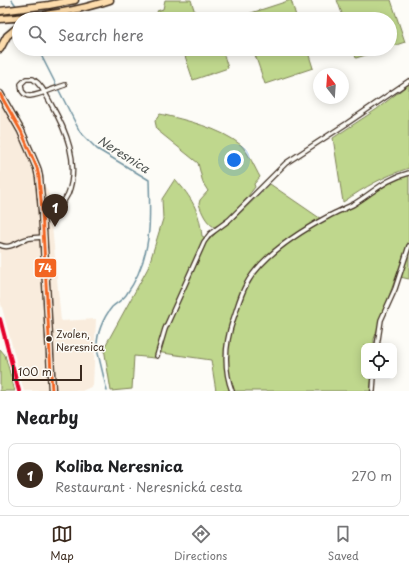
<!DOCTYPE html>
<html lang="en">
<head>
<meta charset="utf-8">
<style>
  :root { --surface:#fff; --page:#f6f6f6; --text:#202124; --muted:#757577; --line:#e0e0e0; --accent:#3b2a1e }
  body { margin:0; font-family:"Playpen Sans",sans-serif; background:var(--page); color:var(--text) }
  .controls { position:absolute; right:12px; bottom:12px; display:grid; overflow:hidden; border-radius:8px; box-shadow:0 2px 10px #0003 }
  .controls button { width:36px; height:36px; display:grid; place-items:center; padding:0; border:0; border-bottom:1px solid var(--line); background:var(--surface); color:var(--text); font:20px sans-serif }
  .compass { position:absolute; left:313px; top:68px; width:36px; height:36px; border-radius:50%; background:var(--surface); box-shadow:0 2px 10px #0003; rotate:343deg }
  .scale { position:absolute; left:12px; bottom:10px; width:70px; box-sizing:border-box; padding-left:4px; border:2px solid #3b2a1e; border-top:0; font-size:11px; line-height:14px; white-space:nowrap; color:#3b2a1e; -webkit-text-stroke:3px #fdfcf7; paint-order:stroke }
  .you { position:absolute; left:234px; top:160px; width:14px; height:14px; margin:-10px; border:3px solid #fff; border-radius:50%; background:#1a73e8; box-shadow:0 0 0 6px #1a73e833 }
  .badge { display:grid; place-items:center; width:26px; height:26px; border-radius:50%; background:var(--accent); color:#fff; font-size:13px; font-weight:700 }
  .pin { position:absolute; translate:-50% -33px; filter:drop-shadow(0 1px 2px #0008) }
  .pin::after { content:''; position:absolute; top:21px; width:14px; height:12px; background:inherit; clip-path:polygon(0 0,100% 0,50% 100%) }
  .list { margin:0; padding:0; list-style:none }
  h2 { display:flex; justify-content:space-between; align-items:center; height:52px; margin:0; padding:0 16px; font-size:17px }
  h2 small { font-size:13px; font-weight:400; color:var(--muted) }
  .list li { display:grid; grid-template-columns:26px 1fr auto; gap:12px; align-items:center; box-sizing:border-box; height:64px; margin:0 8px 8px; padding:0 8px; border:1px solid var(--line); border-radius:8px }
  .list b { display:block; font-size:15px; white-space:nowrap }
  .list p { margin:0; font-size:13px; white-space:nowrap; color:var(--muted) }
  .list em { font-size:13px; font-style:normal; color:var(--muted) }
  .icon { flex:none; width:22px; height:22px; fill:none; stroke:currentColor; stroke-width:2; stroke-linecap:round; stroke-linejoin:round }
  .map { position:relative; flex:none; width:409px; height:391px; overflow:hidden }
  .search { position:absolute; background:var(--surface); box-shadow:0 2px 10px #0003; left:12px; right:12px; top:12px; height:44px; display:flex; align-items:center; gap:10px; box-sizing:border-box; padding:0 14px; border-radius:22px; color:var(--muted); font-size:15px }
  .sheet { height:124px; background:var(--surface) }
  nav { display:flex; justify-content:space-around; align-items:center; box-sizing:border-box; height:56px; border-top:1px solid var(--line); background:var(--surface); font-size:11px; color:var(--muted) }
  nav a { display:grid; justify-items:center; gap:2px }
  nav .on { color:var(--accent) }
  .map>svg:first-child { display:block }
</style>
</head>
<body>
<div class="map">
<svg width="409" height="391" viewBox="0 0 409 391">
  <rect width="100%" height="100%" fill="#fdfcf7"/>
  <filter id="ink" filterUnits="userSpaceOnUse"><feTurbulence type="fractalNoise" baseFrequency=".025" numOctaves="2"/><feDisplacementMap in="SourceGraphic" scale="8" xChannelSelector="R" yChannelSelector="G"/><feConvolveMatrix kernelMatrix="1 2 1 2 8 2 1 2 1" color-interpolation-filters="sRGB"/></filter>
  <g filter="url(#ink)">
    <!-- built -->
    <path fill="#f9ecdd" d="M0,101L49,194L61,321L96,319L93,386L82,391H24L0,300Z"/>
    <!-- green -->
    <path fill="#bfd78d" stroke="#7d8056" d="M165,0H191L197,19H160L157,11L163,9Z
      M291,0L297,19H243L242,16Z
      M337,0H391L405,42L390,47V19H344Z
      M205,49H222L228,68L193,80L185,56Z
      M253,49H307L313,68L265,84Z
      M353,49H385L356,58Z
      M409,84V168C382,177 367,186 343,202L333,138L377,109Z
      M160,114C186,120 220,128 241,145C248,152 255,168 260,177L254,184L255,187C244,201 232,221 214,227C206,222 202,213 199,204L200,200L208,191L203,183L198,163L157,130L155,121Z
      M409,174V240L374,339V346H364V376H372L370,391H216L211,360L156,352L155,358L134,356L132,389L111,391L104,348L148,268L163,219L162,199L175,179C192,198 199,210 202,236L209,240L223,226L235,218L270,184L324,221L354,205L393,179Z
      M409,252V279L400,277Z
      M0,349L5,355L15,391H0Z"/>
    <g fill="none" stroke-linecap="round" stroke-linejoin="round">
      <!-- stream -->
      <path stroke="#7093a0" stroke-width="1.5" d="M12,0L17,7
        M38,49L80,132L97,149L149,180C150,213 152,243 138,274C135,281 131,288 126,295C122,300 117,303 112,307C103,318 96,335 97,349L107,391"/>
      <defs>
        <path id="street" d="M42,211C47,211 53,211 57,209C62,206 65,199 68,194C80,163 66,130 51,104C46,95 42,85 33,79H26L21,84L22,91C24,94 26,96 30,96C40,95 55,88 65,85
          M0,245C10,250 18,241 27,239C32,237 38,238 43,237
          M377,346L381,320L395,289L409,246
          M157,356L165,329L204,242L210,234L229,220L286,163L346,124L409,81
          M232,391C223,367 225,344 233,320C237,309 240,296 246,285C261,256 301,231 329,216C337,212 346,208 354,204C374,192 385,179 409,173
          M373,391L374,376"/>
        <path id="primary" d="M0,11L49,5L75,0
          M0,19C37,17 75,12 110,0
          M0,49L7,36L19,26
          M0,94L21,131L37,168L39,177L42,211L52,391"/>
      </defs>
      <!-- street casing -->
      <use href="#street" stroke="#3b2a1e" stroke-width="6"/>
      <!-- primary casing -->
      <use href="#primary" stroke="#3b2a1e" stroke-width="9"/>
      <!-- street -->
      <use href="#street" stroke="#fdfcf7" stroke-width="3.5"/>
      <!-- primary -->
      <use href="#primary" stroke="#fddcac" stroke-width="6"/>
      <defs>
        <path id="bus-1" d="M0,94L21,131L37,168L39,177L42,211L52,391"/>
      </defs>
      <!-- bus-1 casing -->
      <use href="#bus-1" stroke="#fdfcf7" stroke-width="6"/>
      <!-- bus-1 -->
      <use href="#bus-1" stroke="#f26522" stroke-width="3"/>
      <defs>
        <path id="rail-1" d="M0,319L19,391"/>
      </defs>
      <!-- rail-1 casing -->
      <use href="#rail-1" stroke="#fdfcf7" stroke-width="7"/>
      <!-- rail-1 -->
      <use href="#rail-1" stroke="#e4002b" stroke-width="4"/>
    </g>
  </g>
  <!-- markers -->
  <circle fill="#3b2a1e" stroke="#fdfcf7" stroke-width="1.5" cx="49" cy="339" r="3.5"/>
  <g text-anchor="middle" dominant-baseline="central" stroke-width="3" stroke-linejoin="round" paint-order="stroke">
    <!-- bus labels -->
    <g font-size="10" fill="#3b2a1e" stroke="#fdfcf7" text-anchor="start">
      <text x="56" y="333">Zvolen,<tspan x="56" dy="13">Neresnica</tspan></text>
    </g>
    <!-- water labels -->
    <g font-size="12" font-style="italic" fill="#515654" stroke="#fdfcf7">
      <text transform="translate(124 154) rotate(32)">Neresnica</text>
    </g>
  </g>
  <rect stroke="#fdfcf7" stroke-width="1.5" x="34" y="258" width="23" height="20" rx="4" fill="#f26522"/>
  <g font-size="11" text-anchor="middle" font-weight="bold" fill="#fff">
    <text x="45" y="272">74</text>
  </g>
</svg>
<div class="controls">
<button><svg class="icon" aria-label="locate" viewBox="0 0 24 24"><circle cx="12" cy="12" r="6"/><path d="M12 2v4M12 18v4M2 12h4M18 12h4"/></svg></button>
</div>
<svg class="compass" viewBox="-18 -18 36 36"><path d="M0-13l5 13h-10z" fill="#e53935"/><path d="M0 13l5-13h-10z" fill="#757577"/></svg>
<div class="scale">100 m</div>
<div class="you"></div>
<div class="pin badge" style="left:55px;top:227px">1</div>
<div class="search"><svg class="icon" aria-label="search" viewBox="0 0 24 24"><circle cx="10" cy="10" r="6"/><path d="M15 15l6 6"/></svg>Search here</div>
</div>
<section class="sheet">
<h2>Nearby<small></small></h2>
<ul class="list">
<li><span class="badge">1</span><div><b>Koliba Neresnica</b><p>Restaurant · Neresnická cesta</p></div><em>270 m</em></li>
</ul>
</section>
<nav>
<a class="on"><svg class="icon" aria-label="map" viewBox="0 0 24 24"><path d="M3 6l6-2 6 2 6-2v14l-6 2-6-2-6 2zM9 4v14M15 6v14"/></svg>Map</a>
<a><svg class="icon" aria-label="directions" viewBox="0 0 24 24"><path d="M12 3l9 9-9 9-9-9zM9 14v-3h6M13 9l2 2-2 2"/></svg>Directions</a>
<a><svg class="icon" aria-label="saved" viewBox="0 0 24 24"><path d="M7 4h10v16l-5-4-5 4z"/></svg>Saved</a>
</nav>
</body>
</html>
